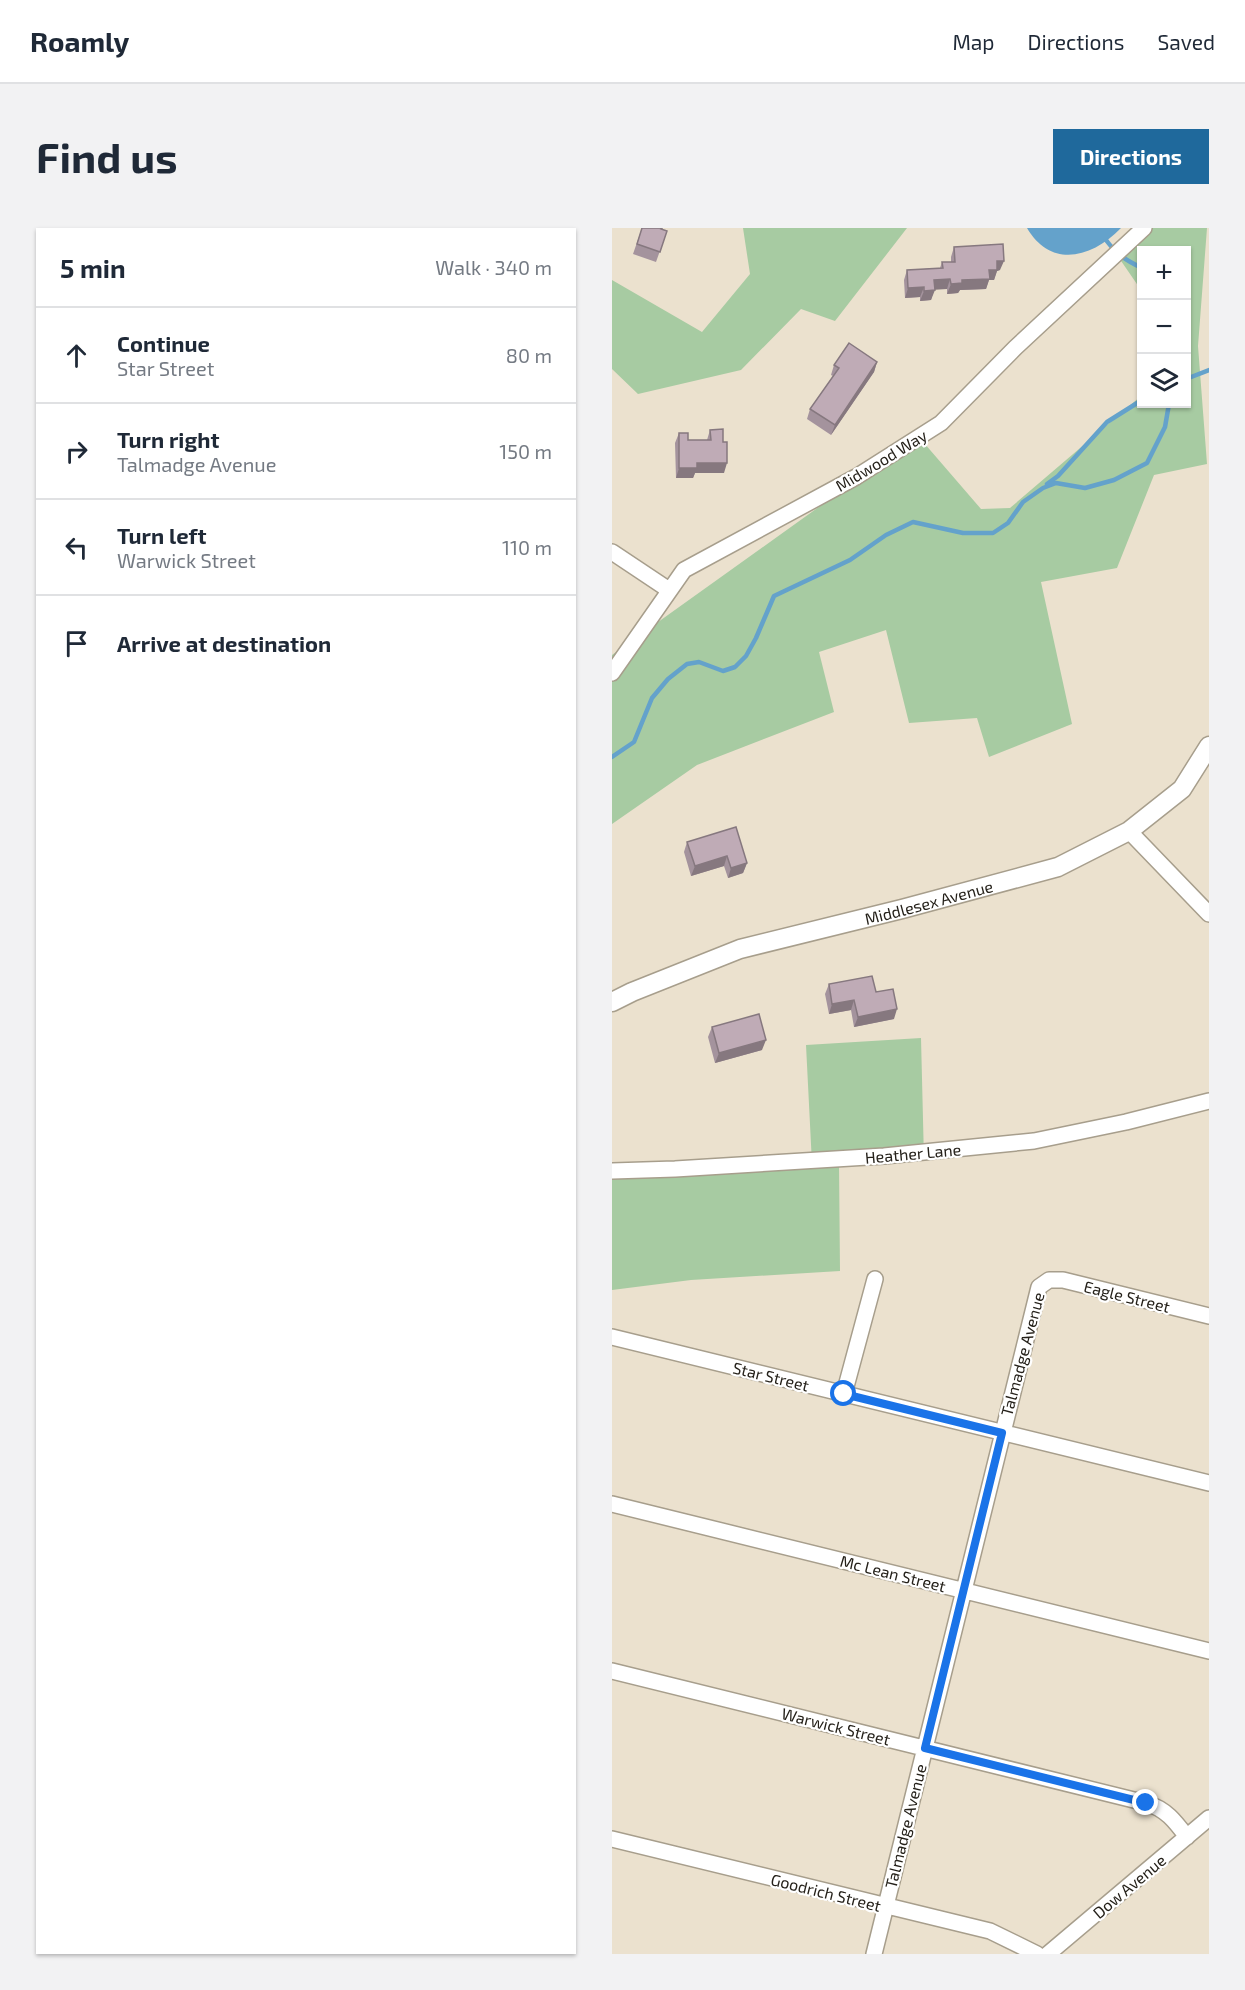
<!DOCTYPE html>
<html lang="en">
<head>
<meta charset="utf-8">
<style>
  :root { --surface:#fff; --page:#f2f2f3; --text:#1f2937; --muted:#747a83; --line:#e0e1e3; --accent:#1f699c }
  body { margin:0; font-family:"Exo 2",sans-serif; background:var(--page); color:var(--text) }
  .controls { position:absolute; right:18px; top:18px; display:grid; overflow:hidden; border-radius:0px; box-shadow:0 2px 4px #0004 }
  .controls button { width:54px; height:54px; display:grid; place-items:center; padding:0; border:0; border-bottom:2px solid var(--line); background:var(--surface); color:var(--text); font:30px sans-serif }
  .stop { position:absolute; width:18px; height:18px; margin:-14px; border:4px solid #1a73e8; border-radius:50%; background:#fff }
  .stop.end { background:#1a73e8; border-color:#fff; box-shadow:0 2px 6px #0008 }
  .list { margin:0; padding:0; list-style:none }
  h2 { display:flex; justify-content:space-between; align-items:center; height:78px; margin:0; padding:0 24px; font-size:26px }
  h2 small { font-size:20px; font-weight:400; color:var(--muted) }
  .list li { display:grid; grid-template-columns:39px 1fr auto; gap:18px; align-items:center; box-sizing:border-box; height:96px; padding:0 24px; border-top:2px solid var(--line) }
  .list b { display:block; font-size:22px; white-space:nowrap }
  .list p { margin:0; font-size:20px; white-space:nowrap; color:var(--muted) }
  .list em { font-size:20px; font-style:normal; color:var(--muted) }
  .icon { flex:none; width:33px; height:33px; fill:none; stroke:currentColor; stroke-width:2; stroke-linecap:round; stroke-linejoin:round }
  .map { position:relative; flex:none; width:597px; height:1726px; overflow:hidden; border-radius:0px }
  header { display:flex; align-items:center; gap:36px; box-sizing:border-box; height:84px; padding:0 30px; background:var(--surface); border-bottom:2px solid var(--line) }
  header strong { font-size:28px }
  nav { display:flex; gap:33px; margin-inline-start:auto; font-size:21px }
  .intro { display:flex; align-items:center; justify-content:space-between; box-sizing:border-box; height:144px; padding:0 36px }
  h1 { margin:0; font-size:42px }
  .button { padding:15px 27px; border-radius:0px; background:var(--accent); color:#fff; font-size:21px; font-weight:700 }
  main { display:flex; gap:36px; padding:0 36px }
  aside { flex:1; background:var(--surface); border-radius:0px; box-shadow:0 2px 4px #0004 }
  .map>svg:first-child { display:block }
</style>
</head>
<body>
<header>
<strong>Roamly</strong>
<nav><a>Map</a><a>Directions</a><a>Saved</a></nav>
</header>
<div class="intro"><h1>Find us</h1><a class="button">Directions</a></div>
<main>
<aside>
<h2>5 min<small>Walk · 340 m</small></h2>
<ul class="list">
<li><svg class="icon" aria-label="ahead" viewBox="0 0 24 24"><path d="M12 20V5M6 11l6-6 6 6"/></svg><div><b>Continue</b><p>Star Street</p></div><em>80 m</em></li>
<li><svg class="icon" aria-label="right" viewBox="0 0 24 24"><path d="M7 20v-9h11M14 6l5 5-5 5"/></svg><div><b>Turn right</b><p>Talmadge Avenue</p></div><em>150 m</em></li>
<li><svg class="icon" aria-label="left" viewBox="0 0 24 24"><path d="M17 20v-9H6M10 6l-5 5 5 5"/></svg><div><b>Turn left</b><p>Warwick Street</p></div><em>110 m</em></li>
<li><svg class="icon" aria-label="arrive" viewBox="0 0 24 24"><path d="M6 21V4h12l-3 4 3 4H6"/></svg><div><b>Arrive at destination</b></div></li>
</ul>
</aside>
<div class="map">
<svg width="597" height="1726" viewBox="0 0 597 1726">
  <rect width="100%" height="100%" fill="#ebe1ce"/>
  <!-- green -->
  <path fill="#a7cba2" d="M131,0H295L223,93L189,81L129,142L26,166L0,141V52L90,104L138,46Z
    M535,0H595L586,118L595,236L542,247L505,340L429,354L460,496L377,529L365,490L297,495L274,402L207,424L222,484L85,537L0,596V427L306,208L369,281L398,280L529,168L530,176H574V129L576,127L574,125V22H530L529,62L505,27Z
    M309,810L312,932L227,935L228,1043L79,1052L0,1062V945L200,936L194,817Z"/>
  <!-- water -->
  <path fill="#64a2cb" d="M415,0H509C480,30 439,41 415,0Z"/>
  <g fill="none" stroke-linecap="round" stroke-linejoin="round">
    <!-- stream -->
    <path stroke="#64a2cb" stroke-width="4.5" d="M494,12C504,26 515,33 530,40
      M574,151L597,142
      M435,256L446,248L495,194L530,172
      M0,529L22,514L40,470L56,451L75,436L87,434L111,443L123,439L134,428L144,410L162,368L238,332L274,307L301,294L351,305H381L396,295L411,274L431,260L444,255L473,260L502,252L535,235L553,199L557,176"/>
    <defs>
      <path id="minor" d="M0,324L57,362
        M0,445L72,342L244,249L329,195L403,120L532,0
        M517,603L597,686
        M0,943L63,941L272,928L422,913L514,894L597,873
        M0,1109L597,1255
        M232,1166L263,1051
        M0,1276L597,1423
        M0,1443L534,1575C554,1581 563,1593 575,1609
        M0,1611L378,1703L425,1726
        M262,1726L427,1059L437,1052H451L597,1088
        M436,1726L597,1590"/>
      <g id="tertiary">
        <path id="s1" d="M0,774L20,764L128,721L290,681L446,639L517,603L570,561L597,518"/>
      </g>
    </defs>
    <!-- minor casing -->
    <use href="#minor" stroke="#a79e8c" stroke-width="18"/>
    <!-- tertiary casing -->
    <use href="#tertiary" stroke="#a79e8c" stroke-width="21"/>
    <!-- minor -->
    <use href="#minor" stroke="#fff" stroke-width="15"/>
    <!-- tertiary -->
    <use href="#tertiary" stroke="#fff" stroke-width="18"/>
  </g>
  <!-- wall -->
  <path fill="#a4939d" d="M30,0L49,1L55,3L44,34L21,26Z
    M342,19L388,42L385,43L382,52H377L374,61L348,62L346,65L335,66V61H322L319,72L308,73V69L293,70L292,52L295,42L328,40L330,34H339V29Z
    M265,134L262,144L219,207L195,191L198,181L221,148L219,147L222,137Z
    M98,202L112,245H83L81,250H64L63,215L67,205L76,212H95Z
    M75,614L135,635L131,645L116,650L112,638L79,648L72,624Z
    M217,756L264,764L282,791L242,799L239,782L217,786L213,766Z
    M100,799L150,822L103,835L96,809Z"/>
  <!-- shaded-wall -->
  <path fill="#86787f" d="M385,33H392L388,42L385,43L382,52H377L374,61L348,62L346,65L335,66L339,56L377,42Z
    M338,51L335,61L319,62L322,52Z
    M312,59L308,69L293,70L296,60Z
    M323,62L319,72L308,73L312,63Z
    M265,134L262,144L219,207L223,197Z
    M85,235H115L112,245H83L81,250H64L67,240Z
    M115,628L112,638L79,648L83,638Z
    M135,635L131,645L116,650L119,640Z
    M242,772L239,782L217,786L220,776Z
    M285,781L282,791L242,799L246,789Z
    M154,812L150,822L103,835L107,825Z"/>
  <!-- building -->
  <path fill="#bfabb6" stroke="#86787f" stroke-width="1.5" d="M30,0H50L49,1L55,3L48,24L25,16Z
    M391,16L392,33H385V42H377L378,51L350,52V55L339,56L338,51L322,52L323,62L312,63V59L296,60L295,42L331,40L330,34H343L342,19Z
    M237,115L265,134L223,197L198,181L227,140L222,137Z
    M111,201V214H115V235H85V240H67V205H76V212H99L98,202Z
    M124,599L135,635L119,640L115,628L83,638L75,614Z
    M260,748L264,764L281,761L285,781L246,789L242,772L220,776L217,756Z
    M147,786L154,812L107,825L100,799Z"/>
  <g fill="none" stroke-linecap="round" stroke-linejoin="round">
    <!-- route -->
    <path stroke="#1a73e8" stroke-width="8" d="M232,1166L390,1205L313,1520L534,1575"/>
  </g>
  <g text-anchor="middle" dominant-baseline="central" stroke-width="4.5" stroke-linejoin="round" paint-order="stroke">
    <!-- street labels -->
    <g font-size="16" fill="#25211a" stroke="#fff">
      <text transform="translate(269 232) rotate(-31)">Midwood Way</text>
      <text stroke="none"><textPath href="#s1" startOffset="333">Middlesex Avenue</textPath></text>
      <text transform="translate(301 925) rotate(-5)">Heather Lane</text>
      <text transform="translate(515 1068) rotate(14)">Eagle Street</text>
      <text transform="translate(410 1126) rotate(-75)">Talmadge Avenue</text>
      <text transform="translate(159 1148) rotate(14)">Star Street</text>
      <text transform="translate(281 1345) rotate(14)">Mc Lean Street</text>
      <text transform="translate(224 1498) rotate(14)">Warwick Street</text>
      <text transform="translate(293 1598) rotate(-76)">Talmadge Avenue</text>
      <text transform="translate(517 1658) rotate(-40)">Dow Avenue</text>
      <text transform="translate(214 1664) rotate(14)">Goodrich Street</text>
    </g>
  </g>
</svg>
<div class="controls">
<button>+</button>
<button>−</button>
<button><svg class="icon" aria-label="layers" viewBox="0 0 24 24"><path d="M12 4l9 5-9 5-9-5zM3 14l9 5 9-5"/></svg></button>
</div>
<div class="stop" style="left:232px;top:1166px"></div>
<div class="stop end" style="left:534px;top:1575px"></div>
</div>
</main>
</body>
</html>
